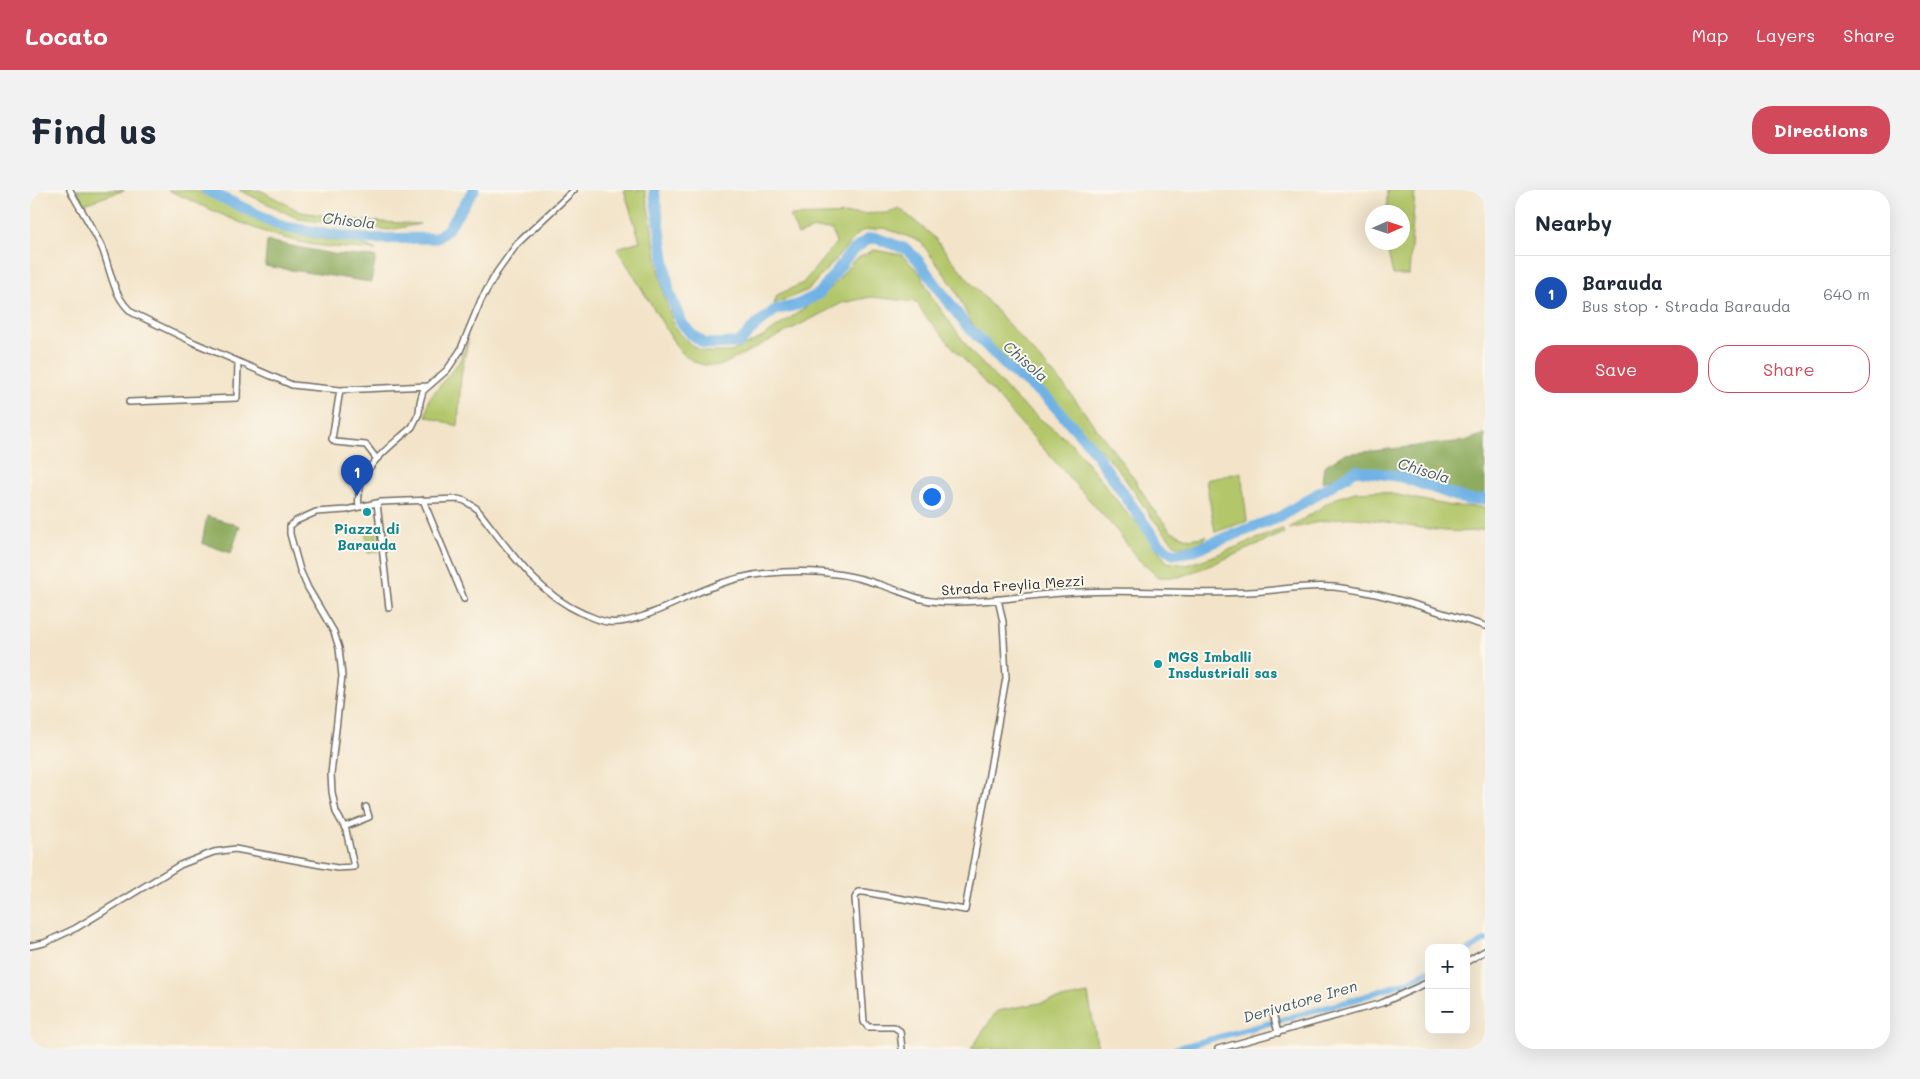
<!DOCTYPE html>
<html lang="en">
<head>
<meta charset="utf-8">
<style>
  :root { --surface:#fff; --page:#f2f2f3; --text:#1f2937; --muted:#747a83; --line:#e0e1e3; --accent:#d1495b }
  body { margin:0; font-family:Mali,sans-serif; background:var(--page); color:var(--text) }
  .controls { position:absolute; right:15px; bottom:15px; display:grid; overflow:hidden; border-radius:10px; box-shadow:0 5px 20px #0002 }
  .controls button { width:45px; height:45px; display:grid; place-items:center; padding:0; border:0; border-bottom:1px solid var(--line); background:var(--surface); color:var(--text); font:25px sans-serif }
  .compass { position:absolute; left:1335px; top:15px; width:45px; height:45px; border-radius:50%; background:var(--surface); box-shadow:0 5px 20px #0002; rotate:87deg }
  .you { position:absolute; left:901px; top:306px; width:18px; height:18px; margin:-12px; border:4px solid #fff; border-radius:50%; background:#1a73e8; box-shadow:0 0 0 8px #1a73e833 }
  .badge { display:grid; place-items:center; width:32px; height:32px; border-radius:50%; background:var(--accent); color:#fff; font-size:16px; font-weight:700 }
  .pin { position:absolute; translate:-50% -41px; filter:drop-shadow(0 1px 2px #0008) }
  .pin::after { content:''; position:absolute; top:26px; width:18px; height:15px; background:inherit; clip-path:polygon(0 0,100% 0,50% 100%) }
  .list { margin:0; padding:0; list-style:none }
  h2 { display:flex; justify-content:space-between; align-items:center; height:65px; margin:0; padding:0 20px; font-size:21px }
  h2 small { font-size:16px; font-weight:400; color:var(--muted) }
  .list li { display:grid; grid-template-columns:32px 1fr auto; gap:15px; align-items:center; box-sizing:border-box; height:75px; padding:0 20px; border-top:1px solid var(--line) }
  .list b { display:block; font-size:19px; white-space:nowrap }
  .list p { margin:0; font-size:16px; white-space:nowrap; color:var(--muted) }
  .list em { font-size:16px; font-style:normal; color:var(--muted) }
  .actions { display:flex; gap:10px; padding:15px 20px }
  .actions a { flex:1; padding:11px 0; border:1px solid var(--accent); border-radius:20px; text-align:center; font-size:18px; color:var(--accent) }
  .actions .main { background:var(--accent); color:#fff }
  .map { position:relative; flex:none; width:1455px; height:859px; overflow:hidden; border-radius:20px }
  header { display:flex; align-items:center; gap:30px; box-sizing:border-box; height:70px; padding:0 25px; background:var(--accent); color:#fff }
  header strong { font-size:24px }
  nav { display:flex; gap:28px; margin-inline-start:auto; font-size:18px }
  .intro { display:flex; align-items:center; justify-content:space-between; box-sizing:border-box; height:120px; padding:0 30px }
  h1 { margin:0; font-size:35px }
  .button { padding:12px 22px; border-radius:20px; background:var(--accent); color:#fff; font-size:18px; font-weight:700 }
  main { display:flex; gap:30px; padding:0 30px }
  aside { flex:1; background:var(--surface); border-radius:20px; box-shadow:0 5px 20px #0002 }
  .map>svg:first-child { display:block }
</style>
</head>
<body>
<header>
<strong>Locato</strong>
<nav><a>Map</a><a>Layers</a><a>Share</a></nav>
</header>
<div class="intro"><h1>Find us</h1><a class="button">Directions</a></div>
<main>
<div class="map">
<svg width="1455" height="859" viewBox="0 0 1455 859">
  <rect width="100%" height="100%" fill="#fbf7ec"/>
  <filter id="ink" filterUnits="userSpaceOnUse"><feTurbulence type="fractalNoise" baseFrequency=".02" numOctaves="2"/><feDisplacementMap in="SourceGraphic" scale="10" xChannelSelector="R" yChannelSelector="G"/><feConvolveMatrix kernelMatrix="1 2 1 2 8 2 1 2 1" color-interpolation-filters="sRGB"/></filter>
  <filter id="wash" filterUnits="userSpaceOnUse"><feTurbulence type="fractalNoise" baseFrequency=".0096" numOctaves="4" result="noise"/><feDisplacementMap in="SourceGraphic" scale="20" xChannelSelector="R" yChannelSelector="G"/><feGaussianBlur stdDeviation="1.12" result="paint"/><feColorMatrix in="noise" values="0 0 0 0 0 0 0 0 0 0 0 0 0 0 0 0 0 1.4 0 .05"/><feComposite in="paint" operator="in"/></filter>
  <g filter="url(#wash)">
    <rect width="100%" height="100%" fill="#f3e4c9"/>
    <!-- green -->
    <path fill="#b3c76b" stroke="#6f794b" d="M46,0H95L54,14Z
      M138,0H165L247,39L286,48L332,54L346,60C326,58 305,58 285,55C234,47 185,21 138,0Z
      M209,0H230L271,22L335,31L390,34L359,40L269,29Z
      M594,0H615L634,107L646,139L661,155L674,162H701L733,147L772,120L803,96L824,70L844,60L872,65L890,83L901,106L942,163L990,213L1042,254L1069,287L1094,320L1111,337L1137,372L1157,375L1181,367L1252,339L1254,343L1181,375L1149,387H1128L1107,368L1088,342L895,126L887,112L841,107L812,113L690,176C669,176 663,173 648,159L587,58L610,51Z
      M1357,0H1385L1379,85H1363L1356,53L1372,52V22H1357Z
      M869,18L904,47L941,93L1037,199L1103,287L1122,318L1141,341L1160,349L1177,346L1166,356H1146L1122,328L1089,280L1043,230L959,153L940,131L924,97L890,51L854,38L831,41L778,100L744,114L747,105L773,93L806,53L802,40L784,39L768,45L760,26L856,23Z
      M438,151L431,185L428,236L396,226L399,209L429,172Z
      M1211,282L1217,331L1185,342L1176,290Z
      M1347,301L1421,316L1455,317V339C1418,348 1365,331 1326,328C1304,326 1280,335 1258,339L1304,309L1325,302Z
      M346,336L348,362L338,363L335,337Z
      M1058,804L1068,859H941L967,821Z"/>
    <!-- forest -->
    <path fill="#8eac5f" stroke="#5c6c45" d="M237,51L302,64L346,67L341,92L235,76Z
      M1455,244V309L1438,310L1376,283L1326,280L1292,292L1294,276L1314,264L1435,251Z
      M177,326L210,336L201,363L172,353Z"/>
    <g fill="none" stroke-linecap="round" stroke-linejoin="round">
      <!-- canal -->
      <path stroke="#6fb2e5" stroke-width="6" d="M1436,762L1455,750
        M1145,859L1327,809L1379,791L1399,781"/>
      <!-- river -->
      <path stroke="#6fb2e5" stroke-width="11" d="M176,0L254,37L332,49L406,48L417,40L444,0
        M624,0L639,102L651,132L661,144L675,154L709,153L725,136L745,120L767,115L789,104L820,63L838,49L846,48L876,59L887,69L935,134L980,180L1018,209L1059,254L1127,352L1143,364L1161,361L1250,327L1326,280L1372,287L1438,310L1455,309"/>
    </g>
  </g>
  <g filter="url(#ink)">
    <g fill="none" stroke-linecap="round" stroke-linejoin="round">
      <defs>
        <path id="minor" d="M40,0C50,19 63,38 72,58C81,80 83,108 103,123L165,153L262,195L310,200L398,196
          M310,200L302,249L305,252L336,255L346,268
          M99,212L207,208L208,173
          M393,310L434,409
          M347,313L359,418
          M329,317C324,280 358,259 382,237L389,223L390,212L393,201L417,180L430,161L451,110L467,82L487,54L544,0
          M314,637L339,627L336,617
          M0,756L14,753L46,738L150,675L184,662L205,659L307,678L324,677L316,640L306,622L302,602L301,584L312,486L309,458L304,442L278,398L270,380L260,344V336L266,331L286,322L316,320L351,312L428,309L435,311L446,318C478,358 504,401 552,423C560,426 569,431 578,432C605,436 652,408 679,398C703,388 727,383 753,382C786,380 817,383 848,394C869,400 888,411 910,412C957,414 1004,403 1050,402C1106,399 1162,405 1218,402C1247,401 1274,394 1304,397C1354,402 1407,422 1455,436
          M1436,772L1455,761
          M1243,823L1248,843
          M872,859L870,841L864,837H838L834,832L825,708L828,702H834L935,720L976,488L973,432L968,409
          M1188,859L1352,813L1399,792"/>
      </defs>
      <!-- minor casing -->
      <use href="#minor" stroke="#716c62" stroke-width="8"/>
      <!-- minor -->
      <use href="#minor" stroke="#fff" stroke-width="5"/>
    </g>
  </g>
  <!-- markers -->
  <g fill="#0f9aa8" stroke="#fbf7ec" stroke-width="2">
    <circle cx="337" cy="322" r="5"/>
    <circle cx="1128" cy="474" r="5"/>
  </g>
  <g text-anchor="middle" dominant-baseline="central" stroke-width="4" stroke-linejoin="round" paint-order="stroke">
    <!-- culture labels -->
    <g font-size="14" font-weight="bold" fill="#0d838f" stroke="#fbf7ec">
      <text x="337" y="338">Piazza di<tspan x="337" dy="16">Barauda</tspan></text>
      <text x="1138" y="466" text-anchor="start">MGS Imballi<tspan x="1138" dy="16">Insdustriali sas</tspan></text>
    </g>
    <!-- street labels -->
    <g font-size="14" fill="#2b2b2b" stroke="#fbf7ec">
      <text transform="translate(983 395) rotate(-4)">Strada Freylia Mezzi</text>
    </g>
    <!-- water labels -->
    <g font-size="15" font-style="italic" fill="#435a6c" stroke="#fbf7ec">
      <text transform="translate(319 30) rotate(6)">Chisola</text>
      <text transform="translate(996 171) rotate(41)">Chisola</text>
      <text transform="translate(1394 280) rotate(17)">Chisola</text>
      <text transform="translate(1270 811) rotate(-16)">Derivatore Iren</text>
    </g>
  </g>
</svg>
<div class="controls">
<button>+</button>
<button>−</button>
</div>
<svg class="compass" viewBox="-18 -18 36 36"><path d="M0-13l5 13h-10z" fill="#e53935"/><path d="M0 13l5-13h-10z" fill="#747a83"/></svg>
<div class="you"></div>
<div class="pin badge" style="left:327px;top:306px;background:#1a4fb4">1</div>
</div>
<aside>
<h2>Nearby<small></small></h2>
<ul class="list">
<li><span class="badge" style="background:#1a4fb4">1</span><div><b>Barauda</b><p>Bus stop · Strada Barauda</p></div><em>640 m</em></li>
</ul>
<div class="actions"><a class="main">Save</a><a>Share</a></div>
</aside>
</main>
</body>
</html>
